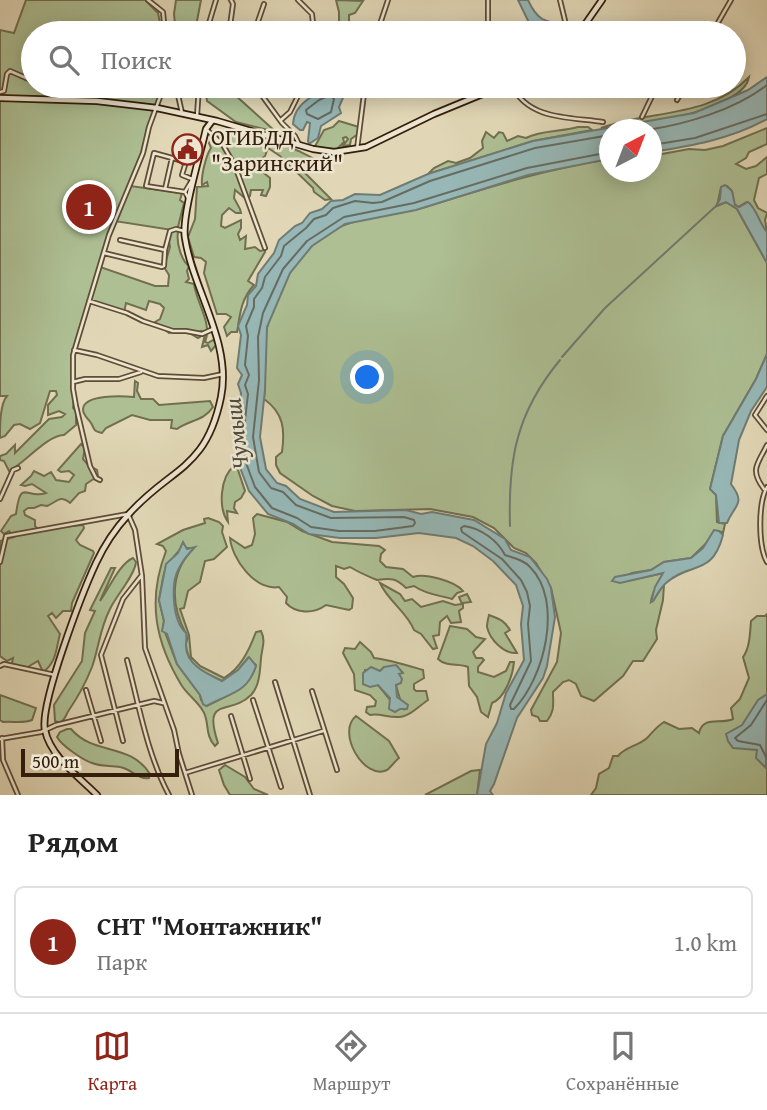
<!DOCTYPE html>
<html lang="ru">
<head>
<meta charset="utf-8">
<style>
  :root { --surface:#fff; --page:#f2f2f2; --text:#222; --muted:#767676; --line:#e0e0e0; --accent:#8f2418 }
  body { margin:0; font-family:"Gentium Book Plus",serif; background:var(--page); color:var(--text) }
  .compass { position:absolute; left:599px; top:119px; width:63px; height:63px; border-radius:50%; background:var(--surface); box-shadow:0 4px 18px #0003; rotate:42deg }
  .scale { position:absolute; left:21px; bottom:18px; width:158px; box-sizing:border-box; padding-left:7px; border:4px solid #351f0c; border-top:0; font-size:19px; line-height:24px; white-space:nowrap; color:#351f0c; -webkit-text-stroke:5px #ece5d0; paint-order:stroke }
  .you { position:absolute; left:368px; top:378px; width:24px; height:24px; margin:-18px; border:5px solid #fff; border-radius:50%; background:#1a73e8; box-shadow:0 0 0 10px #1a73e833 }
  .badge { display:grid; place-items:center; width:46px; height:46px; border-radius:50%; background:var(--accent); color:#fff; font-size:23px; font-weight:700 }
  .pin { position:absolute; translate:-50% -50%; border:4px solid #fff; box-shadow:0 2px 7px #0006 }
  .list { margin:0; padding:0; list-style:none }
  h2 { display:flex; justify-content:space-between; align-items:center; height:91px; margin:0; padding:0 28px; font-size:30px }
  h2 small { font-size:23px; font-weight:400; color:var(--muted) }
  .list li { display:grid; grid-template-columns:46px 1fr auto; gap:21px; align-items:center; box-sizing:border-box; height:112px; margin:0 14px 14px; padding:0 14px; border:2px solid var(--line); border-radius:10px }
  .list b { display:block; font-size:26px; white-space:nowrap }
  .list p { margin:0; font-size:23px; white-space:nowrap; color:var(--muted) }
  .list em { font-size:23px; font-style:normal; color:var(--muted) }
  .icon { flex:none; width:38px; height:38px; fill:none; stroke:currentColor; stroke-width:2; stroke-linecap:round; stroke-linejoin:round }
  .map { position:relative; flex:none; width:767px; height:795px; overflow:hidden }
  .search { position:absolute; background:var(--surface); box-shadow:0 4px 18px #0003; left:21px; right:21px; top:21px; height:77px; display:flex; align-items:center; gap:18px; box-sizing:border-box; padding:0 24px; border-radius:38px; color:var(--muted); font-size:26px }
  .sheet { height:217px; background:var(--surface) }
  nav { display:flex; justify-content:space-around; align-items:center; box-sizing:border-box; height:98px; border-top:2px solid var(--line); background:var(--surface); font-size:19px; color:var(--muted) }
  nav a { display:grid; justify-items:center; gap:4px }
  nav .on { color:var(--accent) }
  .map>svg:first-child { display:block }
</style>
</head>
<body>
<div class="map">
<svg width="767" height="795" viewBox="0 0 767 795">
  <rect width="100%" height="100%" fill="#e1d7b6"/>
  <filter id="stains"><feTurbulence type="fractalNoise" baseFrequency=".00286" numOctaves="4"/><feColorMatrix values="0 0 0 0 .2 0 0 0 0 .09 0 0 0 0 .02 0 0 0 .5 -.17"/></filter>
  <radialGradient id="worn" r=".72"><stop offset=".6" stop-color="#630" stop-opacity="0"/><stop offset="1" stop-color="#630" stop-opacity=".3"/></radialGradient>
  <!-- green -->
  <path fill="#adbf93" stroke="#716f50" stroke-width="2" fill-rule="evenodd" d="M26,0H145L158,13L162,33H33V86H164L130,186L182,193L180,200L184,203L178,227L172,230L115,221L100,267L155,286H168L169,275L164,267L170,247L168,236L171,232L176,229L178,232C176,244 182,261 189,266L187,271L189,279L186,282L194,284C196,302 213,324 205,342L208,343L213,340L217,344L211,351L208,345L202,347L205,334L201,331L199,332L200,337L198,338L186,331L169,333L155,322L160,319L164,308L160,304L149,301L146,310L126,303L124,313L89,302C83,319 75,336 73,354C71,373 76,391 73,408L76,411V425L64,435C49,434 22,465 9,471L4,461L0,460V456L6,454L15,445V453L49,419L62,417L65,414L59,411L48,415V405L57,395L56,391H50L40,423L30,429L20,424L14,425L5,436L0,438C0,425 0,404 7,396H0V30L14,33Z
    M176,0H201L197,21L202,33H176L174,14Z
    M336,0L363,1L355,13L349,15V33H339V12Z
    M749,77C744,110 632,129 601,128C650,110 710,118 749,77Z
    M225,86L276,132L236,122L207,101L205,86Z
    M339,121L359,127L358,134L351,139L350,145L343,146L348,139L346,137L343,138L344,142L337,149L314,148L324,130L333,127Z
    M578,127H588L592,130L533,141L428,174L434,168L448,161L456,163L470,158L483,148L482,141L486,132L494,138L499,132L503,133L507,141L518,136L526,138C542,130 560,132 578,127Z
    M767,128V144L749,152L746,158L736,164L746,169L756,166L767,157V174L759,178L754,200L758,208L767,213L765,220L767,232L760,223L750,204L747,202L738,207L734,204L732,191L727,186L721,187L717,206L726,202L737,209L767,263V354L756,379L723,436L710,489L716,495L717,522L725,524L723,533L719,531L691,558L664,562L651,570L632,573L624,577L626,581L664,573C659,583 652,590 651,602L653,601L664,584L663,600L656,630L657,639L643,661H633L623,676L594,701L581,696L576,684L569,680L563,682L553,692C553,704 555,711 547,721H540L538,717L532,715L531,710L557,662L561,633L551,588L536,563L526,553L514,548L494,528L473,517L430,509L355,511L332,506L313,496L280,473L276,465V457L282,452C285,430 284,413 264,399C266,378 263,356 266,335C272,291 303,239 347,224C372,215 399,215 425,207C486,188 546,169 609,159L610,172H652V156L658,158L662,154L689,149L705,150L723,146Z
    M216,132C230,132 240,137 252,143C257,145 262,142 268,142C283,142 317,158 327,169L320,171L302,161L299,167L331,199L325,200L314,192L313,188L280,156L268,148L265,156L254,165L270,178V187L266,196L261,195L263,190H251L250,196L246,199L235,190L234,198L240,209L241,213H236L229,208L222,215L221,226L225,228L241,220V228L238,234L240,240L246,236L245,249L255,247L260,251L265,250V252L248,281L254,285C241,299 240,314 237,332H231L227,336L224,327L231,317L226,314H217L204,273L206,262L201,258L194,257L188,237L195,219L197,187L208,186L207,182L202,185C201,176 206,155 211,148L209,143Z
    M135,381L138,383L137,391L141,399H153L159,405L210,401L213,407C204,421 189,420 177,429L171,428L172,420H150L132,415L106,428L102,433C93,431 95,430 91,423C88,418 83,416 83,409C84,394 123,396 134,397Z
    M81,444L85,448L83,459L88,465L97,470L98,476L86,484L85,491L79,493L70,503C60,495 58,501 47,506L41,505L34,508H28L24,511L25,515L35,520V526L38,529L83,525L84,528L76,540L80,545L93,551L94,553L72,603L71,611H63L56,618L52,613L48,616L60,634C56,648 57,662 43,672L38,661L26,668L15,665L12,663L13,658L7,661L0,656V541L14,537L9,531L4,534L1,531L11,516L16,514C21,477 26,500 46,493L32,484L25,486L21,485L31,476L34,471L44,476L51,472L56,480L69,482L74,475L69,471L61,472L58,470Z
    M234,466L238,470L245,491L241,498L235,502L234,508L237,513L227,511L228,522C218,508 220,477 234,466Z
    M257,514L287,522L302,531L332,542L379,546L385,550L381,554L380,561L386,567L403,569L413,577C425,573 455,581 463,591L457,593L452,599C439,595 427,595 414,586L406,588C396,578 391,578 377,580C367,576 360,573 350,567L344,569L336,566V577L344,584L353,598L352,608L349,610L326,605C314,614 296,614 286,603L287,597L279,587C255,591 232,559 230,538L245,548L252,545L255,534L253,518Z
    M208,518L219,522L223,526L222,532L227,547L214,559L205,561L200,582L188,591L184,608L180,609L189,635L191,657L200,666L224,678C241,668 249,650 256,632L261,631C266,641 262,648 261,658C260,669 260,686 251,695C230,716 202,695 218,743L215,746C204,734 210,722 203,711C198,702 188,695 182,686C155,642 147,600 166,551L163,546L157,544L183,530L205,523L204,519ZM182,547L193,549C169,573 171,606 186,634C189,641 186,638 186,645C186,651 190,660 194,665C200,672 214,677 222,681L238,670L248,658L256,665C250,689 225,696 207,706L201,700L200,695L177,664L163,627L164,621L159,600L163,578L166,566Z
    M133,558L136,562C135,575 116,596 110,609C100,628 99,647 92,667C86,682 78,697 69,710C65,716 66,719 60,723L55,721L54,705L82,661L85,633L95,611L90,610L111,568H115L100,601C109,589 119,564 133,558Z
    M380,583L400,594L405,601L412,599L421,607L443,601L455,605L462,604L459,597L467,594L471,602L463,603V608L459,611L461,622L451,623L447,616L440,622L439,635L433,636L437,648L433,649L421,634L414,630C407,612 388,601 380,583Z
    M767,614V795H591L596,788L599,774L609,768L613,756H618C625,747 638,746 647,738C653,732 656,727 664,722L679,729L692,728L699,733C703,715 721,725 733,719L731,708L740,699L749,678L743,657C750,648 750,632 751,621L757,616H765Z
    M489,615C499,619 504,620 510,630L505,633L517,653C504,654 490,640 487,627C487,623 488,619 489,615Z
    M450,626L467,629L476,637L485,639L473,652L476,658H482L484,660L478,667V672L494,677L506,671L510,662H514C513,675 505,698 492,703L488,717L481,712L477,697L469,686L468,667C459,663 446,667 438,659Z
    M360,642L371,652L374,658C391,660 406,665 423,670L424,678L414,684V689L416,691H426L428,700C419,706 409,717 399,717C388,718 380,713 370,715L366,712L367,707L375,706L376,701L370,695L355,690L354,674L343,653L345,648L355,649ZM384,667H391C396,682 397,696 405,710L391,701L378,685L363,684L365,670L380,671Z
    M0,695L36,708L32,720C23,724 13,721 3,722L0,720Z
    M356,716L389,741L399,758C395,761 391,767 387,770C364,781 336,732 356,716Z
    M67,729H71C94,756 130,742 150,774L149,778C138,780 132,769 120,767C111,765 101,767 92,763C83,760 62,746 57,737L60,732Z
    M225,765L245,777L254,789L268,795H230L224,785L219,770Z
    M480,770L477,795H425L471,771Z"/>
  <!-- water -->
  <path fill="#97b8b7" stroke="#707b73" stroke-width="2" d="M518,0H528C537,20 545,22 562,24L553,31L534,33Z
    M767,77V119C731,139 691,146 652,152V130H610L609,159L528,175L416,210L345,224L312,246L290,273L267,327L265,390L260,437L266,469L277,483L286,486L300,499L334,512L406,510L421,514L432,512L474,520L505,539L511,550L530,557L547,579L551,588L555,617L547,666L543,678L517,718L494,784L490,791L493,795H477L486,744L497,723L506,693L524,660L521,624L523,606L516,585L493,561L473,546L456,538L419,533L376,538H340L309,534L293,524L268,514L249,491L239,465L235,439L241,393L238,384L242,375L237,368L241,335L238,326L247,305L248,295L256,286L258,274L274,253L279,240L295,226L302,223L310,213L322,209L331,201L343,200L355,194L380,195L428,174L533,141L694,113L748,90Z
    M336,86H348L339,107L341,113L321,126L318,138L309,144L308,141L310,123L307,122L303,130H300L293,124C294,102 318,92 336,86Z
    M725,185L732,191L735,205L739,207L748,202C757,209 759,223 767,232V263L737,209L726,202L716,206L720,199L721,187Z
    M767,354V387L751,411L739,440L731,484C746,504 735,504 727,523H719L716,495L710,489L723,436L756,379Z
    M714,530L719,531L723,535C712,577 691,561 666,583C660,588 657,595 653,601L651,602L655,587L663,573L620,583L612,581L615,577L651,570L664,562L691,558L703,548Z
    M183,542L187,549L195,547C189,553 182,562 178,570C171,584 172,621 186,633C187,637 186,641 186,645C185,664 207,674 222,681L238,670L249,657L256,666C247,694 229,693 206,706L203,704L200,695L177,664L167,634L162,631L164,621L159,600L166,564L178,553Z
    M396,665L403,673L399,674L402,679L401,683L396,685L397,697L408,705L407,709H400L395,712L389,709L390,698L378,685L370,687L363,684V673L371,667L380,671L384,667Z
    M767,694L766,768L756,758L757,750L733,748L728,741L726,734L742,725L758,700Z"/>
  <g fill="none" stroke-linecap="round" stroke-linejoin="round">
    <!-- shore -->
    <path stroke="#666c62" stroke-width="2" d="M330,95L334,99L331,112L318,119L307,114L306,110L319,100Z
      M647,130C686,124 735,110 767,85
      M610,135L535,148L430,181L382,202L373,203L355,201L333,208L326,215L314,219L306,228L284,246L281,256L265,277L262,288L254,299V307L246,326L248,336L245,365L249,375L245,385L248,394L243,438L246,463L255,487L272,508L297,518L311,527L339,531H375L413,526L415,523L414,520L404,517L331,518L296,505L283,492L271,488L259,472L253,437L259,380L258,337L263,313L283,269L307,241L344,217L414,203L527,168L610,152
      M652,145L695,138L767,114
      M464,526C481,528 498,541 505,555C514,558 524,560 530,567C564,601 544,679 514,709H511L510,705L531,661L528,624L530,606L527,592L521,580L502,559L462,532L461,528Z
      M767,700L751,725L735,738L738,741L760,745L767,759"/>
    <!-- stream -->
    <path stroke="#707b73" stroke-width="2" d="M562,357L605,308L716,206
      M510,526C508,460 516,413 560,360"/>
    <defs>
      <path id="street" d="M148,0L163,12L165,33
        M298,0L312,14L314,33
        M560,0L568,33
        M206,33L216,0
        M229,33L233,4L231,0
        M254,33L264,4
        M377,33L388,0
        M484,33L488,21V0
        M712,33L731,0
        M176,86L182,113
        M255,86L282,123L295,136L299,144
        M512,86C529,120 569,117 603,122
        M0,92L4,91L7,74L10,71L33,81
        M677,100L685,86
        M197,116L199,86
        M642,117L657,86
        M281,120L290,112L303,86
        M206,129L223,145L235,166L265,248
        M357,149L365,86
        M165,189L172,158
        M185,192L192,180
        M188,198L185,192L146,186L154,153L183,161L185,165L182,175L192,179
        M165,250L170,231L176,229L184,231
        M104,253L162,267L164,266L165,250L120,240
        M89,301L127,313L143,321L173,331H186L202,334L213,329
        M74,350L97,355L158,376L204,378L223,374
        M73,382L85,379H119L141,372
        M767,396L755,415L767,430
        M100,480L96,478L90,466L76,406L73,389V355L109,235L143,153L149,127L164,86
        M767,487C758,503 758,546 767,562
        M764,489C749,469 758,464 767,445
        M0,499L13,470L18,468
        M0,562L6,536L128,514L135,530L142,576L145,648L174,730L179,754L192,795
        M127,660C139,705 147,754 169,795
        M0,666L4,664L55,675
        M275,682L310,795
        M86,690L101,741
        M312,691L337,770
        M253,700L281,787
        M231,716L250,779
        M2,738L3,760L18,795
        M0,739L41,732L56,725L154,701L163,703
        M123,741L101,655L123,599L141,576
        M185,773L323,731"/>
      <path id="secondary" d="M579,33L602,0
        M0,98L97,101L157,108L217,121L313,149L334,152L366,147L434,114L502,86
        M97,795C79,777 50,756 45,730C39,705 83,591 96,563C104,546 115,529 128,515C170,467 206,471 221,397C232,343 193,290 185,238C181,217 201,152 206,129L212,121"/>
    </defs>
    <!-- street casing -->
    <use href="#street" stroke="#604d36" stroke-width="6"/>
    <!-- secondary casing -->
    <use href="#secondary" stroke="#351f0c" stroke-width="8"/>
    <!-- street -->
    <use href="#street" stroke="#ece5d0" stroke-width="2.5"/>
    <!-- secondary -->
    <use href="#secondary" stroke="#ece5d0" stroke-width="4.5"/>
  </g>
  <!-- icons -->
  <defs>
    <symbol id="civic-ring" viewBox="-11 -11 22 22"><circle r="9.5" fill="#ece5d0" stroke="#8f2418" stroke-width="1.5"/><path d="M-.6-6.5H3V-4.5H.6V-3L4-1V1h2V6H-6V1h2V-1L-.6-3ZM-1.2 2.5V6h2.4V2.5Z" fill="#8f2418"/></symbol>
  </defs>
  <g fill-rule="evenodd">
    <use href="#civic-ring" x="170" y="132" width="35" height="35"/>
  </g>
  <g text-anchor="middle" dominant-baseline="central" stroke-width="5" stroke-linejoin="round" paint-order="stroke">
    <!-- poi labels -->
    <g font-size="23" fill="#351f0c" stroke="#ece5d0" text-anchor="start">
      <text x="211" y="136">ОГИБДД<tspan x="211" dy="26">"Заринский"</tspan></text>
    </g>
    <!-- water labels -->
    <g font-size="24" font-style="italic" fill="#524d3f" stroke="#ece5d0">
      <text transform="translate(236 434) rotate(-97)">Чумыш</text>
    </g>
  </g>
  <rect width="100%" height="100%" filter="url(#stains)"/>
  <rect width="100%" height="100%" fill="url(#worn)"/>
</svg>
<svg class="compass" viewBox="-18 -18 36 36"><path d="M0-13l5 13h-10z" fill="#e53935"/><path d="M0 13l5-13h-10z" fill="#767676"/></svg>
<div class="scale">500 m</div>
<div class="you"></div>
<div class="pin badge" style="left:89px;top:207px">1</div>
<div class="search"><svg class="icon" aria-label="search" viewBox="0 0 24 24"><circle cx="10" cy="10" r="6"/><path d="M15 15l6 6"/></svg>Поиск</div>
</div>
<section class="sheet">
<h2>Рядом<small></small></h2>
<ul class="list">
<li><span class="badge">1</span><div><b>СНТ &quot;Монтажник&quot;</b><p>Парк</p></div><em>1.0 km</em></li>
</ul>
</section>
<nav>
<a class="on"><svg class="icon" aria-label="map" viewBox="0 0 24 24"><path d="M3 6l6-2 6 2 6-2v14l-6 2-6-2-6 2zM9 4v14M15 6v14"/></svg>Карта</a>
<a><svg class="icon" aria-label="directions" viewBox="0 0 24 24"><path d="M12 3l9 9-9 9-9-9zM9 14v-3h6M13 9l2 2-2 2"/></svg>Маршрут</a>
<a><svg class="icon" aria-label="saved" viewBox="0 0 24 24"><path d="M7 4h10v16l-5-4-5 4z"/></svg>Сохранённые</a>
</nav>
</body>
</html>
